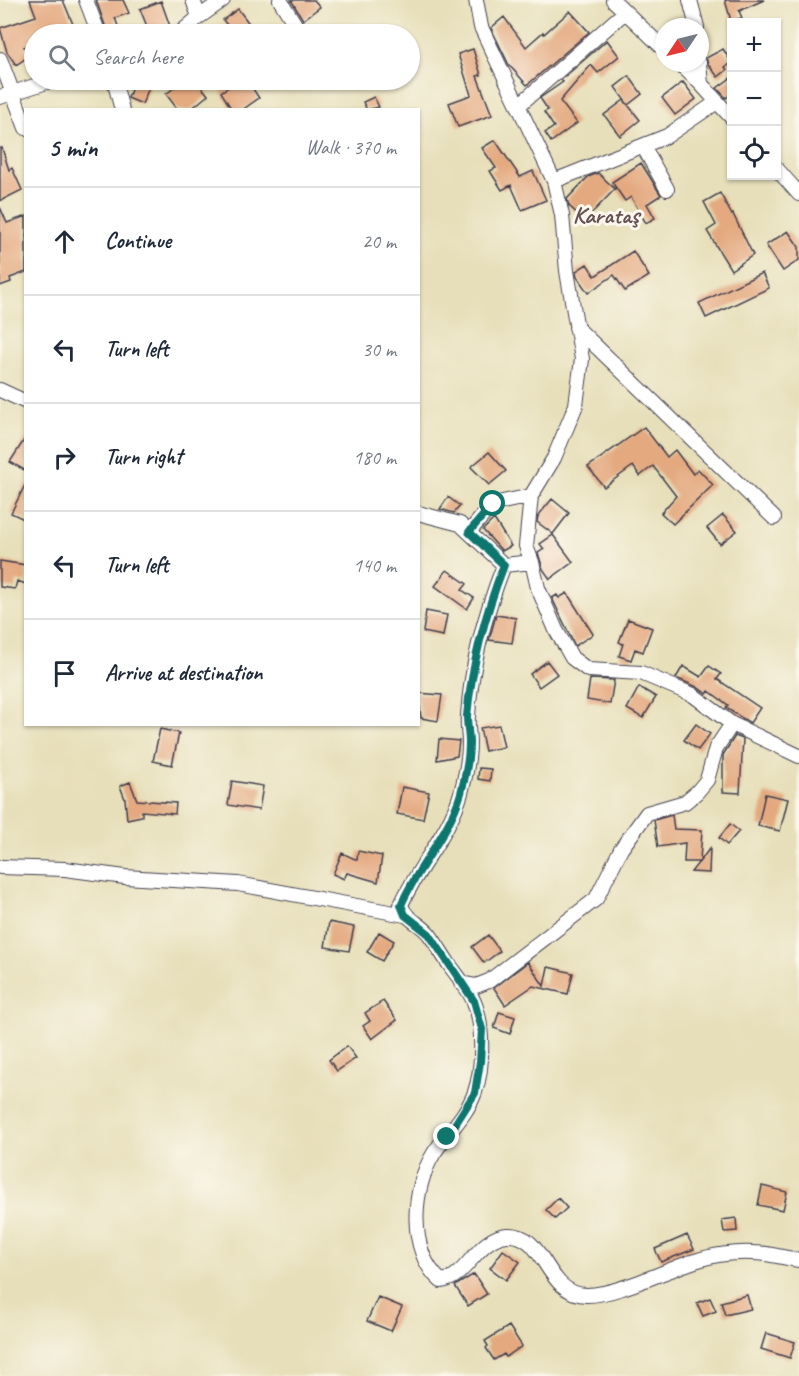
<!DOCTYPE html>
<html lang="en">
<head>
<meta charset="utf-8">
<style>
  :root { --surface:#fff; --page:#f2f2f3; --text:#1f2937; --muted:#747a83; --line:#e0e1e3 }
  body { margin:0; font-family:Caveat,sans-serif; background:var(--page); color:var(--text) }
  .controls { position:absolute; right:18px; top:18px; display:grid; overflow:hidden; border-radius:0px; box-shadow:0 2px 4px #0004 }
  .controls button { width:54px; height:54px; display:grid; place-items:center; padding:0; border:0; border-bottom:2px solid var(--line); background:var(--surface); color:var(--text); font:30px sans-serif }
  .compass { position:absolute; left:655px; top:18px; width:54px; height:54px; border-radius:50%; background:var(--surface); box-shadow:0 2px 4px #0004; rotate:235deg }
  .stop { position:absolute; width:18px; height:18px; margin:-14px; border:4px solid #0f766e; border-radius:50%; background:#fff }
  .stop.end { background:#0f766e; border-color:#fff; box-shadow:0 2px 6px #0008 }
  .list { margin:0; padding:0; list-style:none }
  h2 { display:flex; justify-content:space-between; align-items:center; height:78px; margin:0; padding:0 24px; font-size:26px }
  h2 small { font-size:20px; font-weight:400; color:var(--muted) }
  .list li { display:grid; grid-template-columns:39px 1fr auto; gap:18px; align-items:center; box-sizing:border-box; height:108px; padding:0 24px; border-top:2px solid var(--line) }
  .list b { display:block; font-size:22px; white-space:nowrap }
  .list em { font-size:20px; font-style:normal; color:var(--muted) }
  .icon { flex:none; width:33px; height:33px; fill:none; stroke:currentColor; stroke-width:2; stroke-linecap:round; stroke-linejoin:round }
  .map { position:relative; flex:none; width:799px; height:1376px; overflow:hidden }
  .search { position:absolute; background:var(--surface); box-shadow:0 2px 4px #0004; left:24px; top:24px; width:396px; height:66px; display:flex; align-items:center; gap:15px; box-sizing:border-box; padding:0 21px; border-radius:33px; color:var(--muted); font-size:22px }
  .panel { position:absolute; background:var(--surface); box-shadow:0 2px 4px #0004; left:24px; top:108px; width:396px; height:618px; border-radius:0px }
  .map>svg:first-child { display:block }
</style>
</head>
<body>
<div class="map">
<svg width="799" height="1376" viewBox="0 0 799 1376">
  <rect width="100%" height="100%" fill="#fbf7ec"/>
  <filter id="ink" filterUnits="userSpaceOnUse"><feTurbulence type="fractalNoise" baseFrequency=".0167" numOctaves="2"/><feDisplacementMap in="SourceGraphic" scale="12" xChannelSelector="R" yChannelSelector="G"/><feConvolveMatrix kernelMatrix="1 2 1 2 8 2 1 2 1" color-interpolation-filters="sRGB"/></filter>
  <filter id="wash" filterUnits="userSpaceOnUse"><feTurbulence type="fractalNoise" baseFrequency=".008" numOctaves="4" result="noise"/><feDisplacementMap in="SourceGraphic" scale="24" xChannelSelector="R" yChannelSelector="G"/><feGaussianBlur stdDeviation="1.35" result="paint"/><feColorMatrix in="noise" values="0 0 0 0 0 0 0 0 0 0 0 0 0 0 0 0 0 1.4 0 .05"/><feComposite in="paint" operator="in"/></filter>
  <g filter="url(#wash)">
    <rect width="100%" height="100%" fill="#e7dfb9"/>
    <g id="blocks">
      <!-- building -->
      <path fill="#e4a97f" d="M30,0H63L77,34H34V44L24,47L29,56L16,65L7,52L0,28L36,16Z
        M96,0H123L129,13L115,18L121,34H108Z
        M291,0H314L320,7L303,20Z
        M725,0H764L739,11L742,18L731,21Z
        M161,1L171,29L157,34H150L140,9Z
        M238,9L257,34H234L223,20Z
        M570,11L589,32L527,85L509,65L491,28L504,17L526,47L543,32L544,34Z
        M607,40L619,56L598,73L591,65L560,101L577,123L551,142L545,133L554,127L544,112L548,110L540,98L563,82L561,80Z
        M473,49L481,75L477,76L492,115L458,127L449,103L471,95L458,54Z
        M723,49L732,63L725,67L727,70L718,77L708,64L706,58Z
        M629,76L642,94L628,105L615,87Z
        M732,77V93L726,98L717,88Z
        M185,80H196L208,95L190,110H178L166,94Z
        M239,80H247L259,98L242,110H232L221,92Z
        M134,82L149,88L142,104L128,98Z
        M683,82L696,99L675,115L662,98Z
        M374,97L379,107L367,110L363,102Z
        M624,100L640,120L620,136L604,115Z
        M495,140L520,177L533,171L546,200L522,210L511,185L502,190L490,171L496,168L482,148Z
        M0,148H2L9,170L12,168L22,190L0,201Z
        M641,163L661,195L647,204L655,218L646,223L631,197L625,201L612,182Z
        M598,173L615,189L590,215L585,210L580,216L569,206L567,199L588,177Z
        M720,193L732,215L733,214L753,255L731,270L707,231L716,225L704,202Z
        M0,207L7,223L26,216V272L10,278L11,282L0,286Z
        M788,231L799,247V260L783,271L766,245Z
        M633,251L649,276L625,291L614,275L588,293L577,277L576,271L587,264L595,276Z
        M762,273L769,288L706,318L699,303Z
        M644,427L667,457L675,450L693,474L698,469L713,485L673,524L661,513L676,496L653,466L640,476L633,466L604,487L588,467Z
        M26,437V471L10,462Z
        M489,452L506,471L489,485L471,467Z
        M26,483V520L11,513Z
        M448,497L460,506L454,513L440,509Z
        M552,499L569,513L553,534L537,522L538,516Z
        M723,515L737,531L720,544L707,528Z
        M494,519L511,546L502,551L483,530Z
        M553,535L573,562L550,579L543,569L538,553L544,549L540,544Z
        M0,561L26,565V584L17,581L15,589L0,587Z
        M447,570L467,584L462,590L474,598L467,609L435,586Z
        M567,593L593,634L575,646L552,598L557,595L559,598Z
        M426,611L447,615L443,636L423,632Z
        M496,615L516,618L512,643L489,640Z
        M628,619L652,628L643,652L635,649L631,660L619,656L623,644L619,642Z
        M547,661L557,674L539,687L530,674Z
        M683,666L701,677L709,666L721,674L717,679L760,708L750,723L726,708L728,705L709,691L707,694L697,687L676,678Z
        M590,679L614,680L610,704L587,700Z
        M639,687L656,697L643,718L627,709Z
        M418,693L442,695L438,721L421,718Z
        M696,724L710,734L698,750L684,740Z
        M499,725L504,747L485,751L480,728Z
        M160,729L179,733L172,765L153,761Z
        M735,736L743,739L740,793L723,792V755Z
        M439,739L459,741L457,756L437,760Z
        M479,768L491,769L490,781L478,779Z
        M232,781L263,786L259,810L228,805Z
        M130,782L137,800L176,803L175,814L142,811V816L127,819L125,799L120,786Z
        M402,787L429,792L423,819L397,814Z
        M765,794L788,799L780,831L758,826Z
        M672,815L674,829L702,830L700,861L710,848L709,873L691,872L699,862H684L685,843L658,847L654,820Z
        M730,824L739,831L727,845L719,838Z
        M358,851L382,856L378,882L347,873L344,879L333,874L342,853L357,860Z
        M329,922L354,927L349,951L325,947Z
        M379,932L394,941L382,961L367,952Z
        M488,935L500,951L484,963L472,947Z
        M528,962L544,986L548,967L573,973L568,994L533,986L505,1005L494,988Z
        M383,1001L397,1020L372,1039L363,1026L370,1021L365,1013Z
        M499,1012L515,1017L510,1034L494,1028Z
        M347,1046L356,1058L337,1071L329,1060Z
        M762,1186L787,1192L783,1210L758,1205Z
        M558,1198L567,1208L555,1219L546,1210Z
        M736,1218L737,1231L724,1232L722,1220Z
        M687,1235L694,1249L661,1262L655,1249Z
        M503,1250L520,1262L506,1280L490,1268Z
        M474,1274L487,1294L468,1306L455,1286Z
        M747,1295L751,1309L725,1315L721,1302Z
        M378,1297L402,1307L391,1331L367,1321Z
        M710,1298L716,1311L703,1316L697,1303Z
        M509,1326L522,1346L506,1357L504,1354L494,1360L486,1348L488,1346L485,1341Z
        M766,1333L795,1342L790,1358L761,1349Z"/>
    </g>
  </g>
  <g filter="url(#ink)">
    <use href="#blocks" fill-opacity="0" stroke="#403e4e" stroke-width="1.5"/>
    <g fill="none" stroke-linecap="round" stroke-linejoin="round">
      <defs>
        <path id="minor" d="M86,0L99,34
          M193,0L199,17
          M280,0L301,34
          M476,0L481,27L554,181L562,215L567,271L582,359L576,405L554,458L531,496L526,546L532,562L538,588L556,630L572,658L588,670L641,673L693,695L732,724L799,756
          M613,0L664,49
          M690,0L697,27
          M179,34L199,17L223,0
          M0,59L26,128
          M679,63L701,84L732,118
          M699,63L701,84
          M114,80L122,110
          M0,97L53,80
          M518,106L625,12
          M643,146L667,189
          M776,168L799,194
          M554,181L667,136L717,102
          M576,327L774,518
          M0,390L26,402
          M418,513L460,524L504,565L532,562
          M469,532L493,504L531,496
          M504,565C485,614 471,663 468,716C467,725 469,734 469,743C469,758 465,778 461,793C449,834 418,866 401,905C406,920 419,922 429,934C436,943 442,954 449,964C457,976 469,989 474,1002C484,1025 483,1069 475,1092C467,1115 447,1133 434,1153C412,1188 407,1251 441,1281C467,1279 476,1238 507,1235C546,1232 544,1294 586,1295C614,1296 666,1270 695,1261C712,1255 735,1252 754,1253C768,1253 784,1258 799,1260
          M0,867L65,869L125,877L238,884L405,915
          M461,983L476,986L489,981L596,899L621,849L647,813L685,802L697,792L707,780L716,748L732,724"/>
      </defs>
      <!-- minor casing -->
      <use href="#minor" stroke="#403e4e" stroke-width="16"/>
      <!-- minor -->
      <use href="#minor" stroke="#fff" stroke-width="14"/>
    </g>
  </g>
  <g fill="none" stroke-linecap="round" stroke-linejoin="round" filter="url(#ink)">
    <!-- route -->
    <path stroke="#0f766e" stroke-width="8" d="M447,1137L475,1093L480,1062L482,1029L474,1001L429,934L405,915L401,905C418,866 449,834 461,793C465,778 469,758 469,743C469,734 467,725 467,716C472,663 485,614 504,565L469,532L493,504"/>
  </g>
  <g text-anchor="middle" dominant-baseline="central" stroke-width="6" stroke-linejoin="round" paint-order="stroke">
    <!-- quarter labels -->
    <g font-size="24" font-weight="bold" fill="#665153" stroke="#fbf7ec">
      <text x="606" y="215">Karataş</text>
    </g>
  </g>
</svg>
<div class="controls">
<button>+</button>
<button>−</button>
<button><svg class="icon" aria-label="locate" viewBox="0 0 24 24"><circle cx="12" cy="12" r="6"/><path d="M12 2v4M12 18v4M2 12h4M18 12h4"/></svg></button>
</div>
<svg class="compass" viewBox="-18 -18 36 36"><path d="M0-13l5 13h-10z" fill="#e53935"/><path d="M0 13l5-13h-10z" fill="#747a83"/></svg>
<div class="stop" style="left:493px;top:504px"></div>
<div class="stop end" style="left:447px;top:1137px"></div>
<div class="search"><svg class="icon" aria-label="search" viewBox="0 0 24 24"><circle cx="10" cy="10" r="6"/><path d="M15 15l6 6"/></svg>Search here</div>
<section class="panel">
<h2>5 min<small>Walk · 370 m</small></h2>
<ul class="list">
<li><svg class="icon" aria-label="ahead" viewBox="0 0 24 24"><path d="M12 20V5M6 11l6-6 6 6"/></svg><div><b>Continue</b></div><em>20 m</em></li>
<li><svg class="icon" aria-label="left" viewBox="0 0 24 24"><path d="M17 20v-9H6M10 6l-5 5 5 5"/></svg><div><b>Turn left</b></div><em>30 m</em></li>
<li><svg class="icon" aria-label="right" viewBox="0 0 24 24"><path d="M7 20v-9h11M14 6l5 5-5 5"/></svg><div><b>Turn right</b></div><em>180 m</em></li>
<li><svg class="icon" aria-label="left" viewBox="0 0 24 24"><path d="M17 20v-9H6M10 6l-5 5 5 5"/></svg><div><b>Turn left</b></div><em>140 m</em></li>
<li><svg class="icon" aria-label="arrive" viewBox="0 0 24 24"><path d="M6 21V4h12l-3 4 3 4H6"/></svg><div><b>Arrive at destination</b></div></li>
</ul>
</section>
</div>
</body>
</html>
